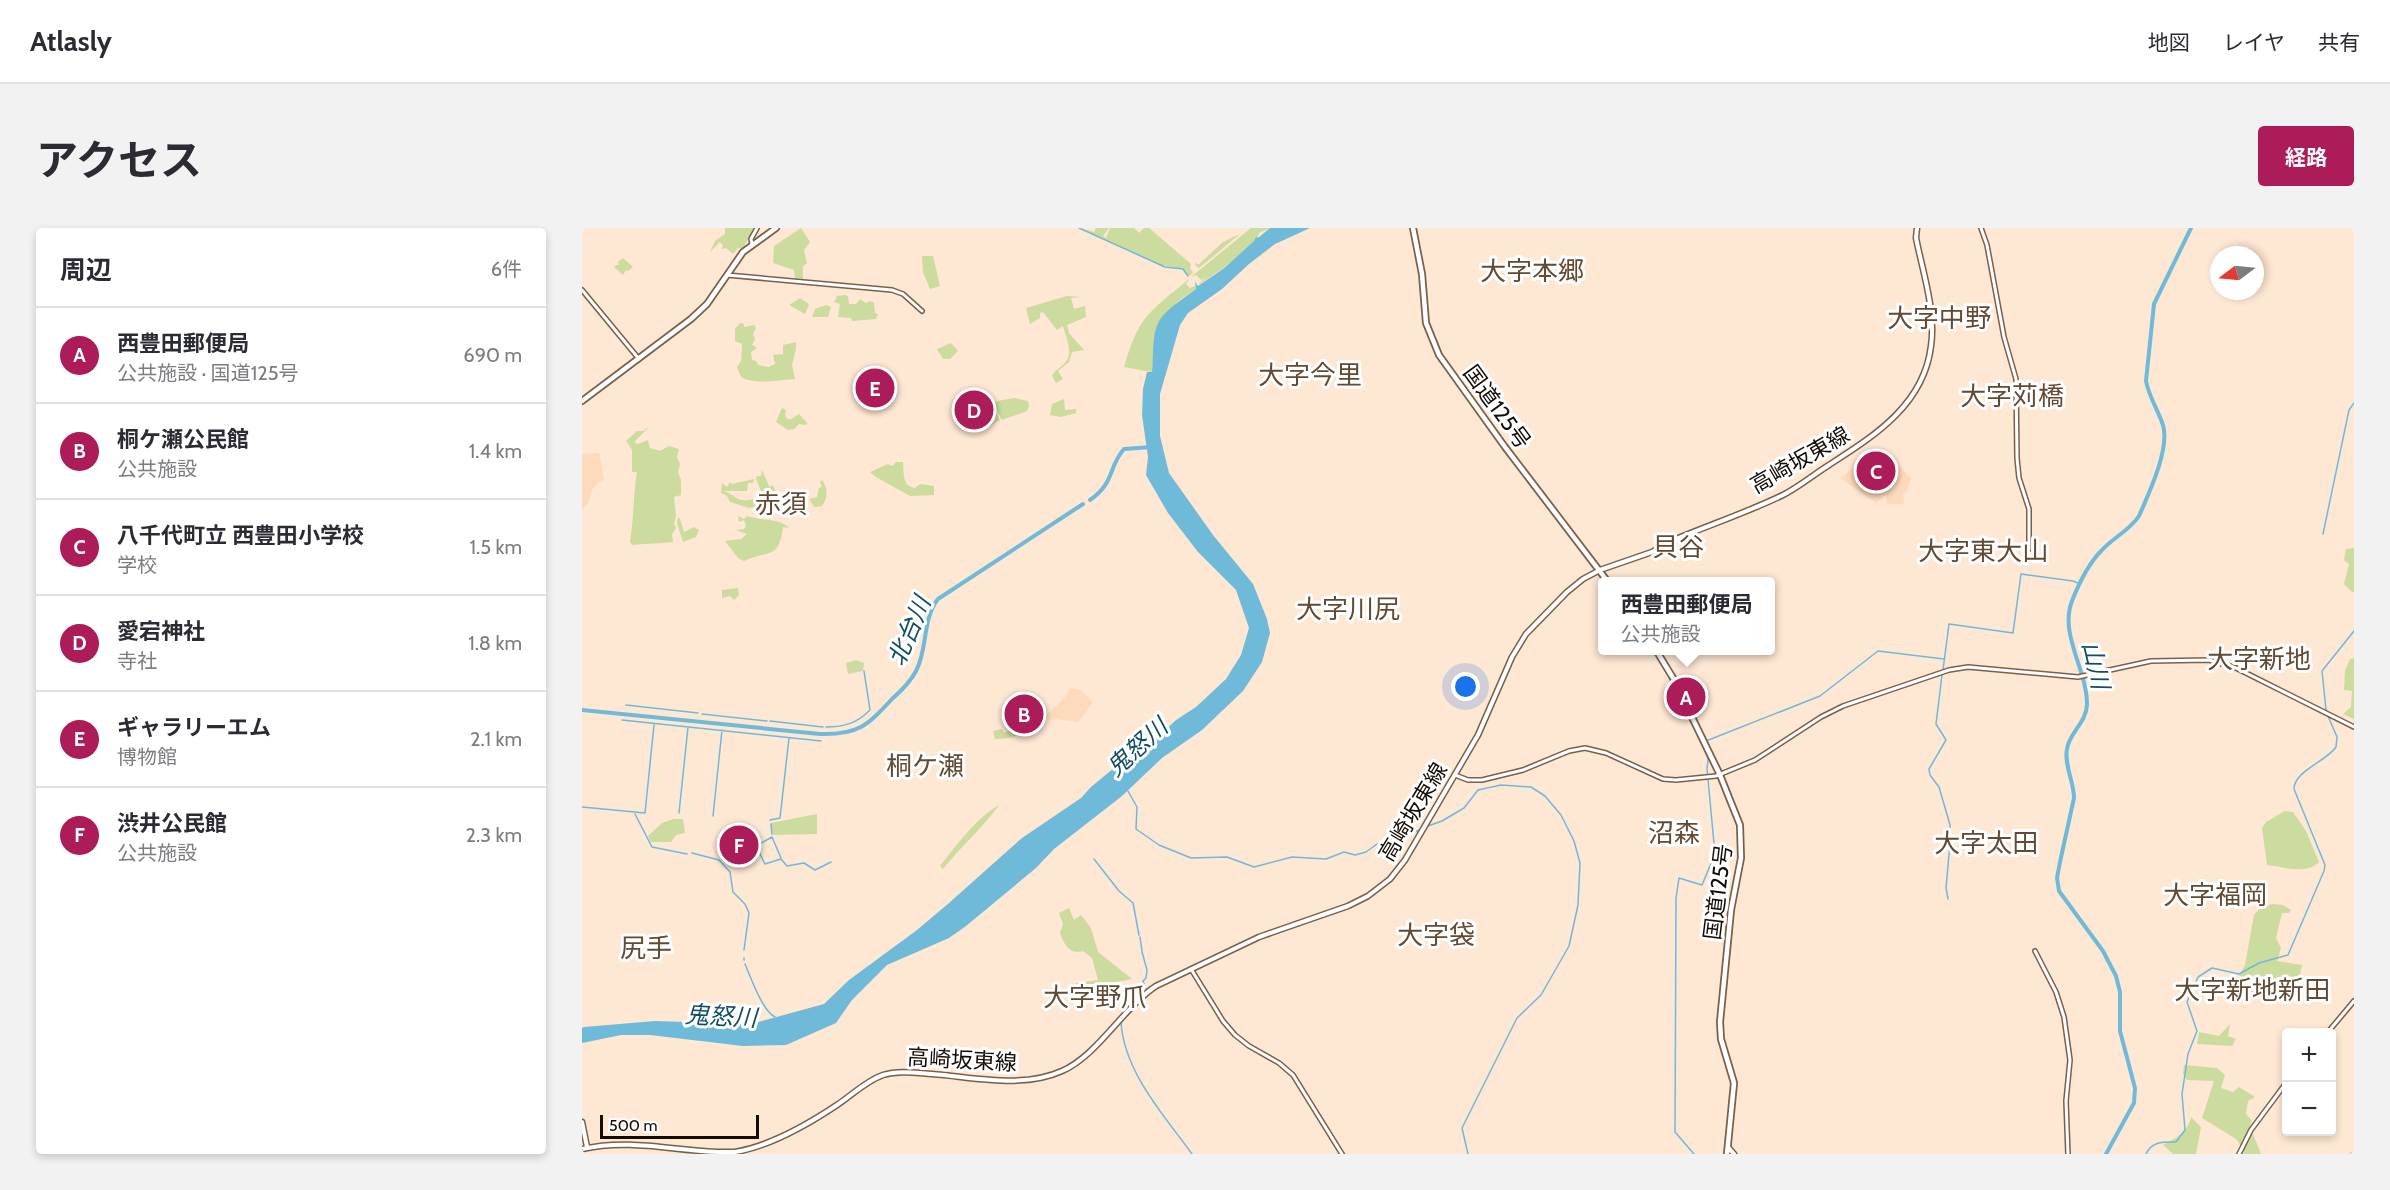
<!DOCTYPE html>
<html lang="ja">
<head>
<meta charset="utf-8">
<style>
  :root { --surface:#fff; --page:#f2f2f3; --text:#2b2b33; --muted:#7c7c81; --line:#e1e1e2; --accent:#ab1c58 }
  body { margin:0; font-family:Cabin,"Noto Sans JP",sans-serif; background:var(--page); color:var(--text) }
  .controls { position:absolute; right:18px; bottom:18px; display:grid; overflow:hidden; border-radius:6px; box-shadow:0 3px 9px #0003 }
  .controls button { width:54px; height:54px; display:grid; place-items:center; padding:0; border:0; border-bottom:2px solid var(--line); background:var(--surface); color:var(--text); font:30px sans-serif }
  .compass { position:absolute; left:1628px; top:18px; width:54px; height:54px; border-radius:50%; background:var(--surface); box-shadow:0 3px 9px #0003; rotate:254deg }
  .scale { position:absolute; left:18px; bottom:15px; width:159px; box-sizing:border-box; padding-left:6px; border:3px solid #140b04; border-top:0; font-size:16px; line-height:21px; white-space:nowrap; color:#140b04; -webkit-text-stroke:4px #fff; paint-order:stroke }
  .you { position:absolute; left:884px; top:459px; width:21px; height:21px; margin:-15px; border:4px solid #fff; border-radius:50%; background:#1a73e8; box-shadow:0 0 0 9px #1a73e833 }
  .badge { display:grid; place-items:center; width:39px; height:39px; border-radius:50%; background:var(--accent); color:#fff; font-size:20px; font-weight:700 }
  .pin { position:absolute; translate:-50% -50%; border:3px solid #fff; box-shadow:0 2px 6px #0006 }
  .popup { position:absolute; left:1016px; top:349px; width:177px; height:78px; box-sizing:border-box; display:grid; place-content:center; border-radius:6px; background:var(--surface); filter:drop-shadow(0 2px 4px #0005); font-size:20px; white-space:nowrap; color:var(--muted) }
  .popup b { font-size:22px; color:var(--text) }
  .popup::after { content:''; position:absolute; left:50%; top:100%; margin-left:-12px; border:12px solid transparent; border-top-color:var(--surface) }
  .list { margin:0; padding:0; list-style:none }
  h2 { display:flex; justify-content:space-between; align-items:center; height:78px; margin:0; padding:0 24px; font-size:26px }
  h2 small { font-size:20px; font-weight:400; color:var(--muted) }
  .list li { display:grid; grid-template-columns:39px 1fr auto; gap:18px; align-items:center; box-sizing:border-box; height:96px; padding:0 24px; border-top:2px solid var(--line) }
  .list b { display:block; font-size:22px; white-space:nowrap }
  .list p { margin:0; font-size:20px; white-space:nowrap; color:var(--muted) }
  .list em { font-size:20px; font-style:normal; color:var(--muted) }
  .map { position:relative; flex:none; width:1772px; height:926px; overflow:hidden; border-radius:6px }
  header { display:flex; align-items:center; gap:36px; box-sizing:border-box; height:84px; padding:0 30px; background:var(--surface); border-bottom:2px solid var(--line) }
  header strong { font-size:28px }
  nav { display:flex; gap:33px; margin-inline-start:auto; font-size:21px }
  .intro { display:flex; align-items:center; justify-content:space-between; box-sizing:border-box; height:144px; padding:0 36px }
  h1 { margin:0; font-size:42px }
  .button { padding:15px 27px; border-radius:6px; background:var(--accent); color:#fff; font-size:21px; font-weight:700 }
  main { display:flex; gap:36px; padding:0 36px }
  aside { flex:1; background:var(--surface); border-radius:6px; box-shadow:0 3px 9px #0003 }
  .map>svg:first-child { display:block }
</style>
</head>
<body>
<header>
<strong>Atlasly</strong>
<nav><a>地図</a><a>レイヤ</a><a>共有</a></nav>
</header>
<div class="intro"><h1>アクセス</h1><a class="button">経路</a></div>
<main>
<aside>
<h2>周辺<small>6件</small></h2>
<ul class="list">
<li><span class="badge">A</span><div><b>西豊田郵便局</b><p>公共施設 · 国道125号</p></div><em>690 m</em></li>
<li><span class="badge">B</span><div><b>桐ケ瀬公民館</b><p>公共施設</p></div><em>1.4 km</em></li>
<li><span class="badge">C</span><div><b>八千代町立 西豊田小学校</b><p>学校</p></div><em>1.5 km</em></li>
<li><span class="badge">D</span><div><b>愛宕神社</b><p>寺社</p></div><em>1.8 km</em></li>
<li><span class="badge">E</span><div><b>ギャラリーエム</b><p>博物館</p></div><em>2.1 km</em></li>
<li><span class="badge">F</span><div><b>渋井公民館</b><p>公共施設</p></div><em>2.3 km</em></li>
</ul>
</aside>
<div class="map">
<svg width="1772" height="926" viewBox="0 0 1772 926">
  <rect width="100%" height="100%" fill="#fee7d3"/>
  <!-- built -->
  <path fill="#fddabb" d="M1298,220L1329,250L1325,264L1321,265L1322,276H1305L1304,268H1302L1294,275L1258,250Z
    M17,225L22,252L16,254L11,260L6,275L0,282V226Z
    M488,460L498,462L511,474L496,494L474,491L466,493L464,487L482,471Z"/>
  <!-- green -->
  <path fill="#ccdb9e" d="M143,0H172V1L161,20H156L151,26L144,20L140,21L141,17L138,14L128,24L133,13L143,6Z
    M219,0L228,14L222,22L225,35L221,38V51L213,50L212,42L191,35L192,18Z
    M497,0L512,4L514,0H527L521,8L524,10L528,0H552L557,5L562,0H567L609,36L608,40L611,45L607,48L601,41L580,37Z
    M669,0H688L677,5L676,10L640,41L616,57L624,48L619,52L614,47L609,49Z
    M658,6L617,40L614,38L613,34L616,37L641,14Z
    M340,28H351L358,58L348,61L341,44Z
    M41,30L51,39L46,43L44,42L41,47L32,39L34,37H37L36,34Z
    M607,51L604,56L608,60L613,58L614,61L600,70L578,92L573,108L570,144L542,139C546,126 550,112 557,100C568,80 590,66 607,51Z
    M263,67L266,68L267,76H274L278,71L284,75L288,73L292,75L293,85L296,86L294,91L270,93L269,90L256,89L258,76L252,74L255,68Z
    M485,68L499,69L489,70L492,81L503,78L504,89L485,97L487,105L502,122L490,124L487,134L476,143L481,151L474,155L470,148C474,141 477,141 483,135C492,125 484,110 481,98L475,102L461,84L458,85V90L448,96L444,80Z
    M218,70L227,76L223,86L207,77Z
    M244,77L249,79L246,89H230L233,81Z
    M158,95L162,96V99L172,97L174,100L171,106L173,111L170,117L174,119V121L169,124L170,132L174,133L176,137L186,139L193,136L191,127L201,126V117L214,114V121L210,137L213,151C196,152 174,157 159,149L155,139L159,133L160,116L153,113V101Z
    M369,115L376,123L368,131H361L355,121Z
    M432,170L446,173L447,178L445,183L420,192L410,174Z
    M482,171L483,182L494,181V185L479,189L468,187L470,176Z
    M408,174L418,192L404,200L401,190L383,191L380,179Z
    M200,180L204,182L203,187L205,191H209L217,186L225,195L224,197L217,196L212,201L206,202L194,194Z
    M67,199L52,214L56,216L66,212L68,220L78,223L87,218L97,221L95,229L98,236L96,244L99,252V267L92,269L94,288L92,296L94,300L90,306L91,314C78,316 65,315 51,317L48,314C52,291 51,267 55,244H50V222L44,213L55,203H61Z
    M314,234H321C322,245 320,258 333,260L338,256L352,258V267L328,268L294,249L288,244L306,236L310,238Z
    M180,242L188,260L189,257L192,259L196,272L185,270L178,278L167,280L148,274L145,268L139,265L140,255L145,259L148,254L150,256L172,251L171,255H166L165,263H142C158,269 153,276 176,270L179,264L174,250L175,248H179Z
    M240,252C246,260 246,270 240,278L232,279L227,271L235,269L237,260L240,259L238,254Z
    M156,288L162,291L165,288C179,293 198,290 207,300L201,299C197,331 188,322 162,333L156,330L143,313L159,311L165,306L154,302L162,301L164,298L162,292L157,294Z
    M96,289L98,291L102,304L112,299L117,302L114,309L101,314L95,295Z
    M1772,320V364H1770L1762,356L1767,336L1762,332L1764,321Z
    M156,360L157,367L152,372L148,368L140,370V362Z
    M1772,430V491L1761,486L1769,479L1770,463L1762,462L1763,443L1768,431Z
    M274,432L282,435L281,443L266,446L264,435Z
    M448,490L452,497C440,508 428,511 413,511L411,503L420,501L422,505L433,501Z
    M417,577C401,600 378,619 361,641L358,638C375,617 393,591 417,577Z
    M1703,583L1711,584L1724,603L1737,634C1724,647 1702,639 1685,637L1680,600L1684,594Z
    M235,586V606L191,607L189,595Z
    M91,591H101L103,605L94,607L89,614H69L66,608L80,595Z
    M1690,676L1701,677L1709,682L1707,685H1700L1694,710L1699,720L1695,733L1720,737L1717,753L1694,750L1691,763L1680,767L1656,764L1652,758L1663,737L1672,687L1677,681Z
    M487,680L492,692L499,687L509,700L516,724L550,751L524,756L515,755V773L501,772L497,769H491L489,761L495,759L494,755L516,752L510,730L501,723C487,727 482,716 478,705L481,696L477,685Z
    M1648,796L1646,808L1654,811L1650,818L1615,816L1617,804L1637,808Z
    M1602,837L1635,840L1643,847L1639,860L1651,864L1657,859L1673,869L1666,873L1664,886L1670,893L1668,898L1679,926H1662V922L1654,911L1620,890L1632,853L1605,852L1601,846Z
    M1609,889L1619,899L1614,926H1591L1581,917C1593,911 1606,904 1609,889Z"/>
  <!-- water -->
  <path fill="#6fbad8" d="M688,0H728L693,16L667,36L640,61L606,85L598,97L578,166V208L587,245L631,307L671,356L685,391L688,405L680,434L661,463L620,502L580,530L540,568L472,621L454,640L384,698L367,710L305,737L270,772L254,795L204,817L161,818L68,807H39L0,815V800L2,799L73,793L169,796L242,776L267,752L335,702L367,675L440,610L499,570L509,559L549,526L576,509L594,492L614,479L644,451L659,427L667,400L654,362L616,324L586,285L564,247L566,229L560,187L561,161L565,144H570C572,127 569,104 579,90C587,79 604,69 614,61L613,54L616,58L641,41L672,13L674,9L676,10Z"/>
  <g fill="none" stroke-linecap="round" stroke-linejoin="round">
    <!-- stream -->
    <path stroke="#6fbad8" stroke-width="1.5" d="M497,0L583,39L601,41L606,48
      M1741,306L1767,182L1772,175
      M1361,442L1367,396L1431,405L1439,346L1491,353L1498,356
      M1360,447L1354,496L1364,512L1347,541L1348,547L1357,559L1368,597V615L1364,660L1366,671
      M44,477L116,485
      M1744,482L1740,443L1772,403
      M120,486L185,493
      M40,492L239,513
      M188,493L241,499
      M244,499C263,499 275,495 288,482L282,443
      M1124,513L1238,468L1296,423L1362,431
      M546,563L555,579L554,601L577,617L609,630L645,629L672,639L710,629L744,631L762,624L773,627L784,624L795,616L838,602
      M0,579L63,585L72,497
      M97,585L106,499
      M53,586L70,619L105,626
      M131,588L140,502
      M188,592L198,590L207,510
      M189,596L190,606
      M846,598L860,593L882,580L896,562L919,557L949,559L963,568L979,587L992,613L998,635L996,677L987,718L959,767L935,790L880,900L886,926
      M190,609L174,618L183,636L199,631L205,638L222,635L233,642L249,634
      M190,609L199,630
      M110,625L137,632L148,644L151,664L163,676L167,685L162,722
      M512,631L537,663L551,675L557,707
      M558,709L560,723
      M560,724L565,742L564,750L561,753L564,761
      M162,732V730
      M163,736C169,750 180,782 193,789
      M564,768L539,794C542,844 582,887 610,926
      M1112,926L1093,904L1094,670L1097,650L1120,657L1133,626L1125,541L1126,531L1120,515
      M1564,926C1570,913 1581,914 1594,914L1603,902L1600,866L1606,826L1615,803L1605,774L1616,749L1630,740L1657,746L1677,735L1706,727L1742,643L1743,637L1712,561C1712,543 1745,533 1754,519L1755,509L1746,488
      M1768,926L1772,924"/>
    <!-- river -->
    <path stroke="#6fbad8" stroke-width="4" d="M508,272C533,255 526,239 542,221L570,219
      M0,482L238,506C276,507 285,498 310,471C319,463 329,453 334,443C346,421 340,391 356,371L501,276
      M1524,926L1552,875L1553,860L1538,803V764L1534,748L1521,723L1477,663L1475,650L1478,634L1492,570C1492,554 1482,537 1485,521C1487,505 1505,494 1505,476C1505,442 1477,406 1490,373C1497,355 1507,335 1520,322C1532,309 1548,302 1557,288C1567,265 1588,221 1581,197C1576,182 1567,169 1564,153L1572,76L1609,0"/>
    <defs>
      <path id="tertiary" d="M1399,0L1405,17L1422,109L1434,151L1435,230L1437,250L1447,281V321
        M170,16L169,11L175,0
        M145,47L310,62L321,66L340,83
        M0,62L57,131
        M873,547L886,552H900L941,542L987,523L1003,520L1024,525L1081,551L1094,552L1134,548L1173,532L1239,489L1261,478L1367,442L1386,439L1496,449L1569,433L1627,432L1654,440L1772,499
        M1453,723L1474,764L1482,789L1488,832L1484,873L1486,926
        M609,741L641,793L653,807L667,818L697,835L711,847L760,926
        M1746,804L1772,773
        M1657,926L1669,902L1704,855"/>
      <path id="secondary" d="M0,894L5,919
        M1146,919L1152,926
        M0,921C53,909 102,926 153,924C189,918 225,897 255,877C270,867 284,853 301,847C317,842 334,845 350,846C392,849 440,861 480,843C515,828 541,780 574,758L677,709L766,678L786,668L808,651L823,632L896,507L930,429L944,406L985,364L1001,351L1018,342L1070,324L1087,314C1124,298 1164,285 1201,267C1217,259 1231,247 1247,237C1292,208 1342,177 1349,118C1354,83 1341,45 1334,10L1335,0"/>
      <path id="primary" d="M0,173L109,91L125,76L161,24L194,0"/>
      <path id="trunk" d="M831,0L840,46L844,95L857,127L923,219L1026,354
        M1074,422L1091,450L1138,547L1158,597L1159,630L1149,682L1138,794L1139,811L1152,855L1145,926"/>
    </defs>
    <!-- tertiary casing -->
    <use href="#tertiary" stroke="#79604a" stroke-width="6"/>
    <!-- secondary casing -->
    <use href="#secondary" stroke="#79604a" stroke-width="7"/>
    <!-- primary casing -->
    <use href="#primary" stroke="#79604a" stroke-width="8"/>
    <!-- trunk casing -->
    <use href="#trunk" stroke="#79604a" stroke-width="8"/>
    <!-- tertiary -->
    <use href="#tertiary" stroke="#fff" stroke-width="3"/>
    <!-- secondary -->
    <use href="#secondary" stroke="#fff" stroke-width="4"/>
    <!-- primary -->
    <use href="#primary" stroke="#fff" stroke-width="4.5"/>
    <!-- trunk -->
    <use href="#trunk" stroke="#fff" stroke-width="4.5"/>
  </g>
  <g text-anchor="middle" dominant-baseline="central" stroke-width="6" stroke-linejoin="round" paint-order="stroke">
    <!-- street labels -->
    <g font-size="22" fill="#140b04" stroke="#fff">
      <text transform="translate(915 179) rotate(54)">国道125号</text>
      <text transform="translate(1218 232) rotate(-30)">高崎坂東線</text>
      <text transform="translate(831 584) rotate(-59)">高崎坂東線</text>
      <text transform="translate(1136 664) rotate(-83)">国道125号</text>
      <text transform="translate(380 832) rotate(3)">高崎坂東線</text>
    </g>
    <!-- water labels -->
    <g font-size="24" font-style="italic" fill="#0f4e64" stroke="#fff">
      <text transform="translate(327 403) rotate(-67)">北台川</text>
      <text transform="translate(1514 437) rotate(77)">山川</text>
      <text transform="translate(555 519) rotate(-42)">鬼怒川</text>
      <text transform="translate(139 788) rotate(3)">鬼怒川</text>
    </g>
    <!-- quarter labels -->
    <g font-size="26" fill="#624a34" stroke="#fff">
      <text x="950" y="43">大字本郷</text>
      <text x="1357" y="90">大字中野</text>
      <text x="728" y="147">大字今里</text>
      <text x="1430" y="168">大字苅橋</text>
      <text x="199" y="276">赤須</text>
      <text x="1096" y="319">貝谷</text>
      <text x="1401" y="323">大字東大山</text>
      <text x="766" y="381">大字川尻</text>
      <text x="1677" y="431">大字新地</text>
      <text x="343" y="538">桐ケ瀬</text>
      <text x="1092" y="605">沼森</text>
      <text x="1404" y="615">大字太田</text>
      <text x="1633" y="667">大字福岡</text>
      <text x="854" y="707">大字袋</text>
      <text x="64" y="720">尻手</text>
      <text x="1670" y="762">大字新地新田</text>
      <text x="513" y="769">大字野爪</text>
    </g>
  </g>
</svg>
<div class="controls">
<button>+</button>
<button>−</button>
</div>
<svg class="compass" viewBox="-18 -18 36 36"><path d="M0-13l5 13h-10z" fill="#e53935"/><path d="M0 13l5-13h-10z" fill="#7c7c81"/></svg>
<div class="scale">500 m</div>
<div class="you"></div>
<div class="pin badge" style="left:1104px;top:469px">A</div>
<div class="popup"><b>西豊田郵便局</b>公共施設</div>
<div class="pin badge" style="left:442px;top:486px">B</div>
<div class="pin badge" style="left:1294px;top:243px">C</div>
<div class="pin badge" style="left:392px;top:182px">D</div>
<div class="pin badge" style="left:293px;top:160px">E</div>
<div class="pin badge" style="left:157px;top:617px">F</div>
</div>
</main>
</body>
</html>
